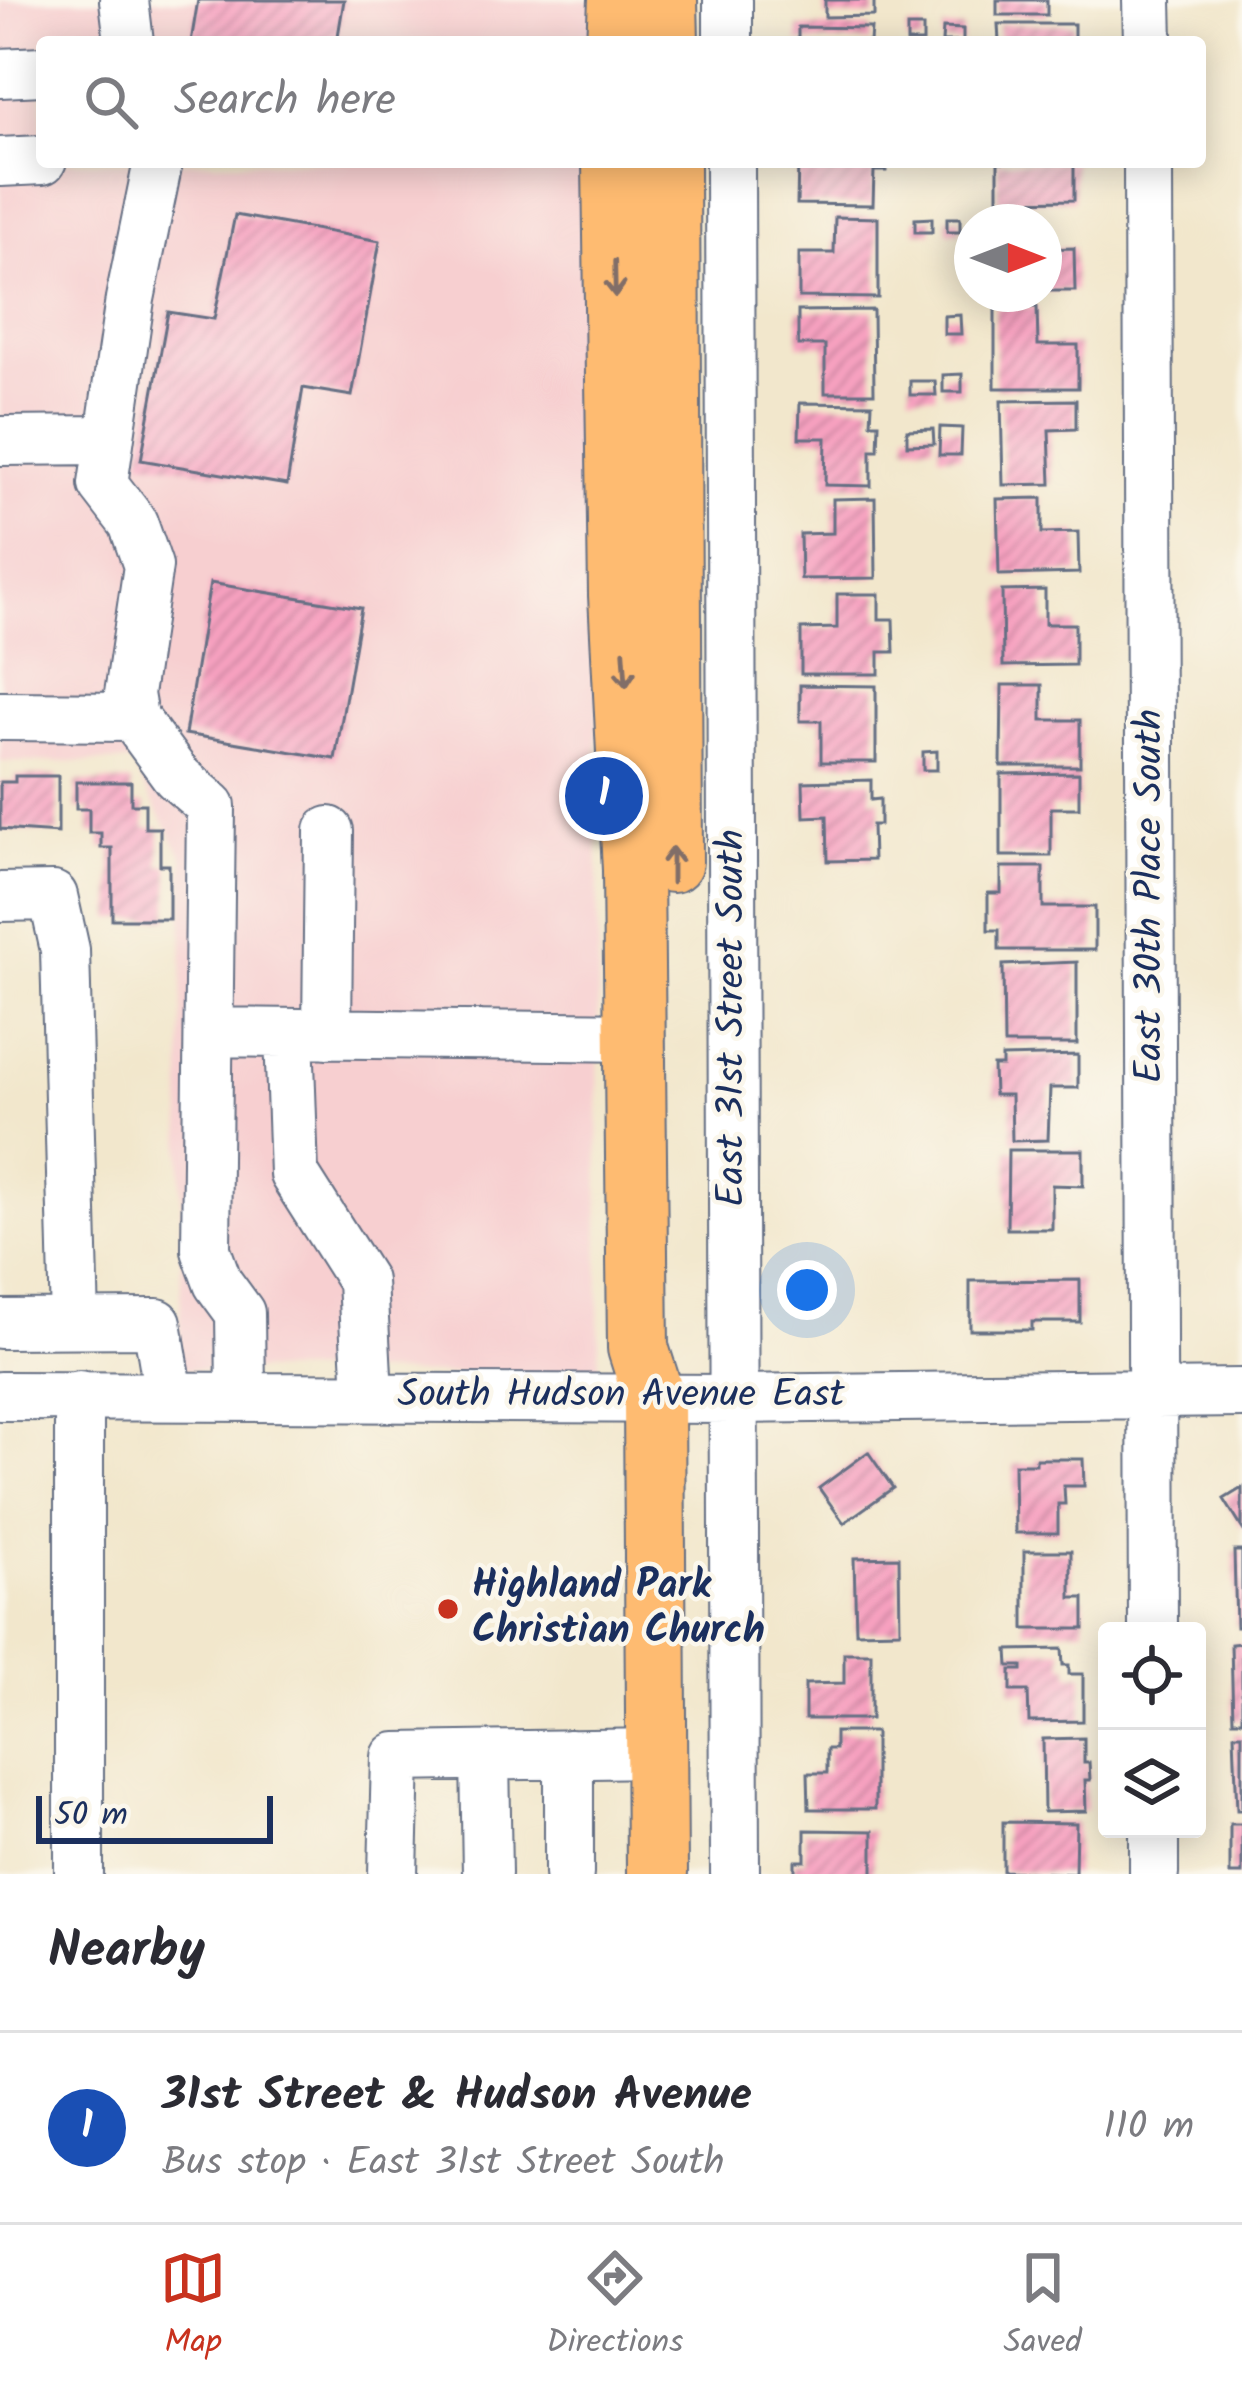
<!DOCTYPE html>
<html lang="en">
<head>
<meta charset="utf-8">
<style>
  :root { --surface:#fff; --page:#f2f2f3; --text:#2b2b33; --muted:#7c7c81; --line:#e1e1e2; --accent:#c8321e }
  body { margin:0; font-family:Kalam,sans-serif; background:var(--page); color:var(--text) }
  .controls { position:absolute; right:36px; bottom:36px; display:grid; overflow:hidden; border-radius:12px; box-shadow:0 6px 30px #0003 }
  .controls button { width:108px; height:108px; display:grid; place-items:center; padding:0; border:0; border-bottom:3px solid var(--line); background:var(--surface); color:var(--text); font:60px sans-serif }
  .compass { position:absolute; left:954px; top:204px; width:108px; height:108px; border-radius:50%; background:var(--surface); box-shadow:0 6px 30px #0003; rotate:90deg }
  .scale { position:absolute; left:36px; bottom:30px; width:237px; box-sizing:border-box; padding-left:12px; border:6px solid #1b2f5e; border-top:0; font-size:33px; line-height:42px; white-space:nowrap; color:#1b2f5e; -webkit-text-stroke:9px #fbf7ec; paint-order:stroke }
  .you { position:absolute; left:807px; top:1290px; width:42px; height:42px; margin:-30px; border:9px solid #fff; border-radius:50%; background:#1a73e8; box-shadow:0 0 0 18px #1a73e833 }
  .badge { display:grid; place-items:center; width:78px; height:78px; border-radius:50%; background:var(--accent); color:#fff; font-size:39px; font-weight:700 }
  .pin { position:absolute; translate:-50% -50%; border:6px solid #fff; box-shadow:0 3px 12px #0006 }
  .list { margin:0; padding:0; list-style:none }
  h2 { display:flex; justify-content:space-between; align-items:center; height:156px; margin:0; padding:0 48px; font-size:51px }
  h2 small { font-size:39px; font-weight:400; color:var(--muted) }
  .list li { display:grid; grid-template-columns:78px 1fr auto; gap:36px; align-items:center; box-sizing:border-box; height:192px; padding:0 48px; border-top:3px solid var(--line) }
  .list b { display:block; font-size:45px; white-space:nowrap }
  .list p { margin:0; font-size:39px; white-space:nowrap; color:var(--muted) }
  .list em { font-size:39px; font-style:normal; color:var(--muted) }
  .icon { flex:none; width:66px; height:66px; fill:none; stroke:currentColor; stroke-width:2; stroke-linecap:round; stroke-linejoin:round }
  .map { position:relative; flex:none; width:1242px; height:1874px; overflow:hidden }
  .search { position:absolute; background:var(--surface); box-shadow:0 6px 30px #0003; left:36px; right:36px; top:36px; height:132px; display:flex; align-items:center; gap:30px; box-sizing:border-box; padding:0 42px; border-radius:12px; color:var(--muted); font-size:45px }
  .sheet { height:348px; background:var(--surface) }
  nav { display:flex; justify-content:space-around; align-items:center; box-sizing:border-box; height:168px; border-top:3px solid var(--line); background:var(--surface); font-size:33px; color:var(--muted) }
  nav a { display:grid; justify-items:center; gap:6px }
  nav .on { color:var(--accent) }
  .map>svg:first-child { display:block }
</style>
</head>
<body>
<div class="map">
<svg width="1242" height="1874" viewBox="0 0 1242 1874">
  <defs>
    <pattern id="building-hatch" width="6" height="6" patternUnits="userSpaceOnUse" patternTransform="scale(3)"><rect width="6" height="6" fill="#f7a1c0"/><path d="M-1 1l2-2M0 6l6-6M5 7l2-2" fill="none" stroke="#c7849f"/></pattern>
  </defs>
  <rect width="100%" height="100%" fill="#fbf7ec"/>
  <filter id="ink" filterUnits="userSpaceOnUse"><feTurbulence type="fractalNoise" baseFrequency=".00833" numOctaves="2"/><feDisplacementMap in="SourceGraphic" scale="24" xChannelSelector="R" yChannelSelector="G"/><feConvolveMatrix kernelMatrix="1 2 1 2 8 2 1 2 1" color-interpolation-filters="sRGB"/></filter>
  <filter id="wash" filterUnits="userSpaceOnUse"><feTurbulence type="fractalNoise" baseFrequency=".004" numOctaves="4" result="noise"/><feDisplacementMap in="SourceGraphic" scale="48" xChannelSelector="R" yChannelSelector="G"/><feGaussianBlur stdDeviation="2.7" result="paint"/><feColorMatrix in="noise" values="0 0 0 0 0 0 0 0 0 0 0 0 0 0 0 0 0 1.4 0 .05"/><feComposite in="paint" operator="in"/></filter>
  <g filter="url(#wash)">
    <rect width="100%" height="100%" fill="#f2e7cc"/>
    <!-- built -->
    <path fill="#f7cfd0" d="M0,0H595V42H42V162H596L599,1377L180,1369L183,857L130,762H0Z"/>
    <g id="blocks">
      <!-- building -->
      <path fill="url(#building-hatch)" d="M198,0H344L337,42H191Z
        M825,0H874V16L825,17Z
        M997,0H1047V15H997Z
        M998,24H1074V42H999Z
        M798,27L871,28L870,42H798Z
        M907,27H923V42H907Z
        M943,28L963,29V42H942Z
        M798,162H887L886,171H874L873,205L797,204Z
        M998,162H1074V200L998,201Z
        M1040,213L1041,222H1001V214Z
        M235,215L380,241L352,396L303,388L287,485L141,460L168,312L214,319Z
        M835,217L878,218V298L799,297V253H834Z
        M932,218V232H915V219Z
        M947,218H960V232H947Z
        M1074,248L1075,291H1044V249Z
        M995,307H1037L1038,345H1078V388H995Z
        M873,310L874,393H825V345H798V311Z
        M960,315L961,334H944V316Z
        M962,374V392H943V375Z
        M910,381H935L936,395H910Z
        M1076,400V429L1049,430L1051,484L1003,485L1001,401Z
        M800,403L872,404L871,423H879L878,450H871V486L825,485L826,438H799Z
        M940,427L962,428L961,455H939Z
        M933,429L934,444L907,445V430Z
        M875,498L876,578L801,579L800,534L833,533V499Z
        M1042,498V533L1078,532L1079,573L999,575L997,499Z
        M210,583L361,608L335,759L185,734Z
        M1045,590V624H1075V665L1003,666L1002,591Z
        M837,594H879V619H893L894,652H879V674H801V629L837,628Z
        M800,685L876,686V762H821V721H800Z
        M1002,685H1042V720H1080V766H1001Z
        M937,751V770H923V752Z
        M1079,773V808H1051V856H1001V774Z
        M15,776H58V833L0,829V782H15Z
        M871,780V800L880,799V825H872L873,860L828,861L827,816L804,817L803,782Z
        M76,782H131V804H145V828H160V865H169V919H112V848H101V833H89V809H76Z
        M1001,867H1043V907H1095V950H999V930H988V893H1001Z
        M1077,962V1044H1004L1003,965Z
        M1078,1055V1088H1050L1048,1140L1012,1141L1011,1095H994L993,1066H1002V1057Z
        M1008,1150H1083V1186L1052,1185V1229H1007Z
        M1080,1280V1322H1032V1330H970V1281Z
        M868,1452L893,1488L844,1523L819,1488Z
        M1036,1459H1083L1084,1486H1064L1065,1504H1058V1533H1015L1014,1464H1036Z
        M1242,1488V1528L1224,1499Z
        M1024,1551H1071V1598H1084V1629H1024Z
        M1234,1551H1242V1627H1236Z
        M899,1557L900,1631L856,1632L854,1558Z
        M1242,1643V1720H1233L1231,1644Z
        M1062,1649L1063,1665H1069V1674H1083V1721L1029,1722L1028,1691H1011V1670H1022V1666H1009L1008,1650Z
        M844,1653H871V1719H805V1684L844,1683Z
        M835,1732H875V1809H809L808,1773H827V1749H835Z
        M1234,1734H1242V1810H1237Z
        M1084,1738V1763H1089L1090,1780H1085L1086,1811L1044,1812L1043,1739Z
        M1003,1822L1076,1823L1075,1874L1003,1871Z
        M1230,1824H1242V1874H1230Z
        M805,1830L873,1831V1874H795V1861H805Z"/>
    </g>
  </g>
  <g filter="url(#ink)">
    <use href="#blocks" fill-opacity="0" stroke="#666f84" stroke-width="3"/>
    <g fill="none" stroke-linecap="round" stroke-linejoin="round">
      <defs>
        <path id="minor" d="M124,0L129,42
          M1147,0L1148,42
          M728,42V0
          M0,73L42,71
          M0,162L42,160
          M158,162L130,299L103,484L133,523L148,566L129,694L133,717L177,777L211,806L206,1250L218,1283L240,1313L241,1394
          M730,162L735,1874
          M1148,162L1153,1631
          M0,441L107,440
          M0,716L133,717
          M0,897L53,896L65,950L75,1323
          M209,1032L635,1037
          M289,1034L294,1174L362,1281L368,1394
          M327,1034L329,831
          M0,1324L157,1323L169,1395
          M0,1396L735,1399L1242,1393
          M569,1754V1874
          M485,1756L487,1874
          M1154,1829V1874
          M79,1874V1395
          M393,1874L396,1757L656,1753"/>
        <path id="major" d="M667,0L668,42
          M617,42L619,0
          M613,162L619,595L633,870L638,1348L654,1398L657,1874
          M669,162L672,862"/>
      </defs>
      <!-- minor casing -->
      <use href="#minor" stroke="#666f84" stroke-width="52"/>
      <!-- major casing -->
      <use href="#major" stroke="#666f84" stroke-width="64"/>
      <!-- minor -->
      <use href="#minor" stroke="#fff" stroke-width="48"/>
      <!-- major -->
      <use href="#major" stroke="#febb71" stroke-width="60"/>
    </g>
    <!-- one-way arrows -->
    <defs><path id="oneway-shaft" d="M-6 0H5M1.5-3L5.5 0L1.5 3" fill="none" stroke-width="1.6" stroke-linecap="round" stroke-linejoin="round" transform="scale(3)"/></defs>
    <g stroke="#816e67">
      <use href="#oneway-shaft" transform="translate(615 279) rotate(89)"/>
      <use href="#oneway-shaft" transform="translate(625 669) rotate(86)"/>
      <use href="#oneway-shaft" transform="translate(672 865) rotate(-90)"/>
    </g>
  </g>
  <!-- markers -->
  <circle fill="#c8321e" stroke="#fbf7ec" stroke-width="4.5" cx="448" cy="1609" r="12"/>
  <g text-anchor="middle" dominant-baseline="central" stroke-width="9" stroke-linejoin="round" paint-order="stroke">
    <!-- street labels -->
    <g font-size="39" fill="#1b2f5e" stroke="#fbf7ec">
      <text transform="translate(1151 896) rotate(-90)">East 30th Place South</text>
      <text transform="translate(733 1018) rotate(-90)">East 31st Street South</text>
      <text x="621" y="1396">South Hudson Avenue East</text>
    </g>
    <!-- poi labels -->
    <g font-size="39" font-weight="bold" fill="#1b2f5e" stroke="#fbf7ec" text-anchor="start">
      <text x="472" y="1587">Highland Park<tspan x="472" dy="45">Christian Church</tspan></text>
    </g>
  </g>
</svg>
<div class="controls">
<button><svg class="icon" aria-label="locate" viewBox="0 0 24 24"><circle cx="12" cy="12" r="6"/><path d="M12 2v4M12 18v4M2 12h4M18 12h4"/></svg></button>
<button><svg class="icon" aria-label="layers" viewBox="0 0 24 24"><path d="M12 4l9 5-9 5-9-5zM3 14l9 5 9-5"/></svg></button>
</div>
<svg class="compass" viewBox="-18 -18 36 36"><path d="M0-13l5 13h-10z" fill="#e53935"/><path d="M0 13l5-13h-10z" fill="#7c7c81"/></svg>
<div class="scale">50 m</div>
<div class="you"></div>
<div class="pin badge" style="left:604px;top:796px;background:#1a4fb4">1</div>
<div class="search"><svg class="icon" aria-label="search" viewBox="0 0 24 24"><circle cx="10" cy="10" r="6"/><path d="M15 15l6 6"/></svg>Search here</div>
</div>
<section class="sheet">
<h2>Nearby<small></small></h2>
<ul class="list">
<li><span class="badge" style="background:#1a4fb4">1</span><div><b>31st Street &amp; Hudson Avenue</b><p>Bus stop · East 31st Street South</p></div><em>110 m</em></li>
</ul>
</section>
<nav>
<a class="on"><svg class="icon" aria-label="map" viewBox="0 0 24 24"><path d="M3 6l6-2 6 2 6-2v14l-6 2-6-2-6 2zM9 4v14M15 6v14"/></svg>Map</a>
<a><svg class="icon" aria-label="directions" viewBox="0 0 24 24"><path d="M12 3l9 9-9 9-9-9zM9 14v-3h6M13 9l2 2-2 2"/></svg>Directions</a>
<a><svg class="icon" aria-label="saved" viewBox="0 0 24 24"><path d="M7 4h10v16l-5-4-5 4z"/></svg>Saved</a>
</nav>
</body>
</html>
